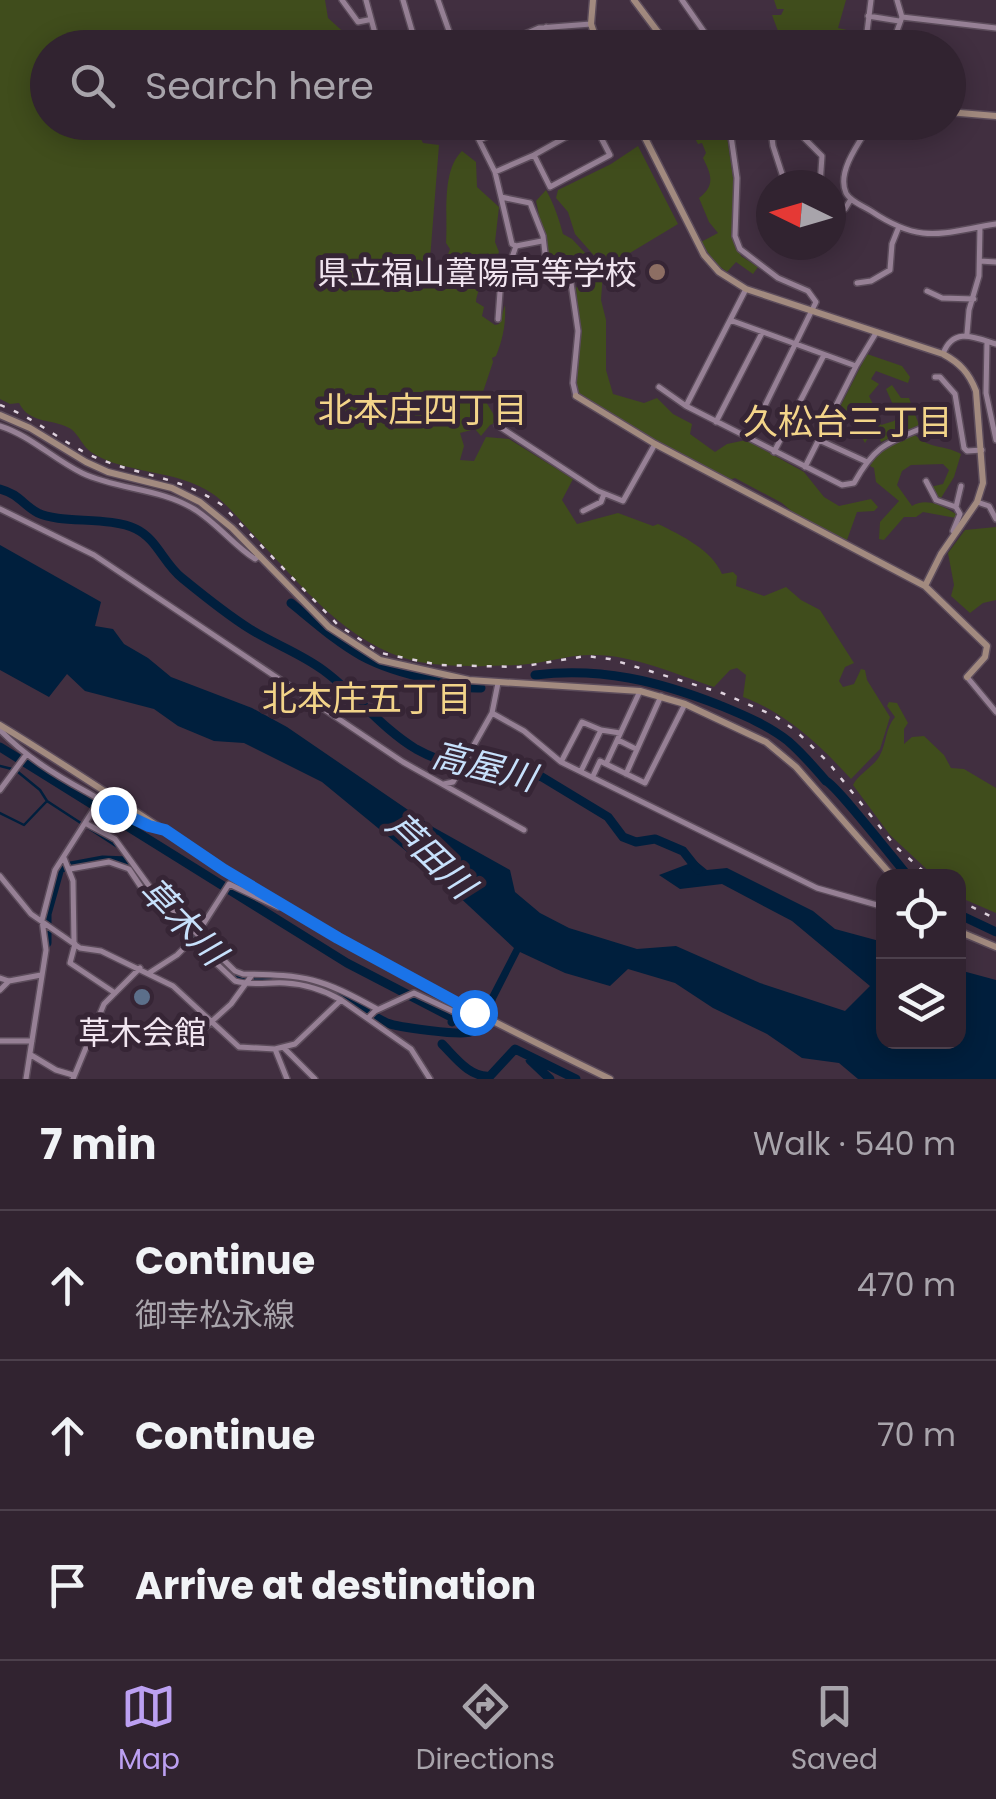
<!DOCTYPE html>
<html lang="en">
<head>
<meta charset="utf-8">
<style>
  :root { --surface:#312330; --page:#3d2f3c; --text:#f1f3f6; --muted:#a8a4ab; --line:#4c404c; --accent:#bca0f2 }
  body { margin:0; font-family:Poppins,"Noto Sans JP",sans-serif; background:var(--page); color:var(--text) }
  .controls { position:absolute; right:30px; bottom:30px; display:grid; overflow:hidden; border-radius:20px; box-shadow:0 5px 25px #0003 }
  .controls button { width:90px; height:90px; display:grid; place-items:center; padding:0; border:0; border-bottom:2px solid var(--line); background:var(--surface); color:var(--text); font:50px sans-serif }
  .compass { position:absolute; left:756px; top:170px; width:90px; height:90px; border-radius:50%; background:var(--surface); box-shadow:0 5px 25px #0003; rotate:275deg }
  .stop { position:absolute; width:30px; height:30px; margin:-22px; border:8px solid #1a73e8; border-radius:50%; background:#fff }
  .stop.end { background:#1a73e8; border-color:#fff; box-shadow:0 2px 10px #0008 }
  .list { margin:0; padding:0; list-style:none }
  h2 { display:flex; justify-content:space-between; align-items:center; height:130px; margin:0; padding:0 40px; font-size:42px }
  h2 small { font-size:32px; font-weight:400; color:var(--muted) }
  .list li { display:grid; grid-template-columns:65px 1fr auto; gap:30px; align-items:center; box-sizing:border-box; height:150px; padding:0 40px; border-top:2px solid var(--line) }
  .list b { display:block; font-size:38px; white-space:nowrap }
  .list p { margin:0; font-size:32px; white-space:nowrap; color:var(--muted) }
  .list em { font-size:32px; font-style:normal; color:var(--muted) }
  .icon { flex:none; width:55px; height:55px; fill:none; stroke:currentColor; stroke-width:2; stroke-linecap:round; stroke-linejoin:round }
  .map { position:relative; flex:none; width:996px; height:1079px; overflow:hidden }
  .search { position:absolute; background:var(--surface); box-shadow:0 5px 25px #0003; left:30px; right:30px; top:30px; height:110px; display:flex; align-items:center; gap:25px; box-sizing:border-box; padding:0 35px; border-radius:55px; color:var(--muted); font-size:38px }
  .sheet { height:580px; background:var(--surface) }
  nav { display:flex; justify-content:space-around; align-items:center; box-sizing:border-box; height:140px; border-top:2px solid var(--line); background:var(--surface); font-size:28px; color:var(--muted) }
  nav a { display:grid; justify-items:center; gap:5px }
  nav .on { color:var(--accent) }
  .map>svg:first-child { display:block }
</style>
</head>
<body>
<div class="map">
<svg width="996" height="1079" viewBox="0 0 996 1079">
  <rect width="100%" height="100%" fill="#412f40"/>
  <!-- green -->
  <path fill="#404d1c" d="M0,0H325L328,18L360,47L48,48V122L420,123L416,129L423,143L439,145L429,272L436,274L443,268L450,249L446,243C448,216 441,171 462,151L476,162L477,187L499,207L495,242L499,252C493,267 477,287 476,302L484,307L482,316L495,325L499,324L505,305C506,323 503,339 496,356L492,358L493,362L482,395L498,422L490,425L481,436L475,429L460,433L464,446L460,460L474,461L486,437L509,439L573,479L562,500L577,524L618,513L653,526L658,524C681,535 712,550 722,574L733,572L737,576L736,586L764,596L786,587L801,600L820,610L854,663L845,667L839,681L843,687L854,684L861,669L865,670L867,680L890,717L880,749L851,779C820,745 786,713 743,697L746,675L737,668L730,670L714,687C675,674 632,654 590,655C572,655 554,660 537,663C508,667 443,668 415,661C345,644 299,582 251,532C239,519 227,504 213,494C178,469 122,474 91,452C83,447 79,435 71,429C54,418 30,425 19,403L10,404L0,399Z
    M774,0H846L838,28L847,30L848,36L838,43L829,44V36L821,38L819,31L803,37V46L812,47H784L772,15H781L784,9H777Z
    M687,123H725L733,178L734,241L741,256L758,267L753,274L736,262L727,272L714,262L701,242L718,233L709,222L699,198C716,185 711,174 703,158L706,153L702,143L698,144Z
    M638,146L678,224L605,268L575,234L568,212L556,198L558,190L611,164Z
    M546,190C554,204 559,219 563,234L572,239L603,272L601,300L606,320V370L613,394L644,403L657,398L673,414L692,424L690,434L715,452L727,444L746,440L804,472L824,497L839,506L871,499L878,507L874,511L857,512L847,540L802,520L782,503L735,478L729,480L656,444L578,396L575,382L579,331L576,288L581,280L568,266L570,272C562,269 553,266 549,259C545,252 539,213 536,201Z
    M867,354L902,366L910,377L908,383L876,371L871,379L879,384L869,396L874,406L873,416L875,415L881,425L894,421L898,416L886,389L892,385L901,398H909L919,425L881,442L873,417L871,433L865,443L860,434L862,419L840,407Z
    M915,435C931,450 943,444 961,454L954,477L941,498L935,497L930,487L943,484L949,470L943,464L911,465L902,471L897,485L912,506C926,497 943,506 956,514V518L923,512L916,517H904L884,540L879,539L880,522L899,501L876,482L874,468L870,466L879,451Z
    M996,527V600L983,603L970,613L951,596L954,585L948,553L965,530Z
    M889,702L897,703L908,723L904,729V744L912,737L924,736L944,755L951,768L964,769L996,788V913L959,897L958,876H934L890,835L853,785C859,773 874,767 880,755C887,742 885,729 895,717L887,706Z"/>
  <!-- water -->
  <path fill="#001f3d" d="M0,545L101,602L95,626L113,629L124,644L148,658L171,677L252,708L287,727L433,827L510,870L515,892L540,913L569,928L637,949L676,946L760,983L845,1011L870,986L792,921L722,884L680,889L659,875L696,861L707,870L727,868L813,911L835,929L883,942L884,1042H958L959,970L996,980V1079H858L839,1063L802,1058L767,1034L713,1008L675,983L628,969L610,986L565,973L520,952L491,1009L484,1006L514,948L440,879L322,782L244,743L214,741L178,726L154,709L85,691L67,674L49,697L0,670Z"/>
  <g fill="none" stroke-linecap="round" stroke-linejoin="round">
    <!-- stream -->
    <path stroke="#001f3d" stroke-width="2.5" d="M0,766L12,769
      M18,772L40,790L47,801L119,848
      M0,813L24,825L46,802"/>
    <!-- river -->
    <path stroke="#001f3d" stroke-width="9" d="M0,489C19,494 23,505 38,513C60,524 110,516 136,529C157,539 164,564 182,578C204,596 226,614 250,629C274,644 300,653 323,670C356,694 381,728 416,749C441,763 476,772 504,774C518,774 529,772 542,777L608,817L623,837L636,842L655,839L683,851L698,870
      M291,603C346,648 362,665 434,680C450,684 466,689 481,688
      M535,675C601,667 658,681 719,705C743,715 768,725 788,741C802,753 814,767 826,781C836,785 896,862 908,876
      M0,747L347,963L453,1018L452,1022
      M958,914L996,932
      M47,943V914L60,868L103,860L128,861C154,900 191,946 231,972C253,986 288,977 313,983C345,992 361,1011 387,1023C397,1027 462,1036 470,1032C479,1027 486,1009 491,1000
      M442,1044C455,1057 470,1078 490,1076L515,1049L576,1079
      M530,1060L550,1079"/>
    <defs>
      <path id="street" d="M342,0L358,22L368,20
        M366,0L379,48
        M403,0L417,48
        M438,0L455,48
        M682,0L714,46
        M868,16L899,21
        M902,17L996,28
        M546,27L556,48
        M714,46L734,36L749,48
        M492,48L539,28L591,24
        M865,48L871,0
        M891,48L902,17L897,0
        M470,122L495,172L501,197L530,203L543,236L546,262L571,283L578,331L573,383L576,396
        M729,122L737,178L735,236L740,249L778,278L808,291L816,302L749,438
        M770,122L773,146L785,183
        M799,122L801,135L822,156L820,185
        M872,122C861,140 836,171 846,193C850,201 863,206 871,211C922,245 940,233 996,224
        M480,140L516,122
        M495,172L534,155L593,122L610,155L550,187L534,155
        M501,197L512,244L516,246
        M831,211L845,209L851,199
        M980,261L996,262
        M857,283L871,281L890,270L892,244L898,229
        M927,291L942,298L974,299
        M498,319L500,292L516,246L542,241
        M730,320L856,366
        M967,334L969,310L979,276L980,227
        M987,341L986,393L996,440
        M943,354C953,327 974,337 996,344
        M935,377H940L955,394L964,448L967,451L982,450
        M659,387L686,406L842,485L854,483C873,449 883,444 920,429
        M686,406L746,289
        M716,422L762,333
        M497,425L598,491L623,501L655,444
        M0,426C31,436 53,459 82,473C118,490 160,488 194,509C216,522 233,545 255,559L259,556
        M819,440L865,461
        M774,452L824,355
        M805,467L856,366L876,333
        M926,481L936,500L956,507L960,514L953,531
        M977,502L989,506L996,519
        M956,507L961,486
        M0,509L94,555L403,762L524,830
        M583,511L601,502L604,494
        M967,677L996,712
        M492,713L524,731L561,762L817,888L884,907
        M0,730C25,756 54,774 85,791C109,804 130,822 157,828
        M618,740L636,749
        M561,762L582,722L601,730
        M606,764L645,783L685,704
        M581,771L601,730L620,733
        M626,774L661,696
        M593,776L600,761L606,764L640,691
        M444,784L453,782L492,713L498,683
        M0,790L26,755
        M85,823L115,839L152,890L235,971L243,974C307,975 321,978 377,1009
        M64,858L73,881L74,942
        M70,869L109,862L129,869L151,902L235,981C252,986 268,982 285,983C304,984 324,990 341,1000
        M0,876L31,914L80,948L101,951L173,986L239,1047L275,1049L295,1044L341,1000L411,1049L430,1079
        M197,934L229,884L278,907L283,905
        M75,944L70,963L115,993
        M149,973L177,955L190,942
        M0,978L9,981L41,975
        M0,990L9,981
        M369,1017L375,1011L414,993L457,1013L474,1011
        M0,1041H32
        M189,1042L231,1004L252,975
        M284,1048L315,1079
        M275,1049L287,1079
        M31,1055L56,1070L73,1075
        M26,1079L46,950L42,920L55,870L99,801
        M73,1079L104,1004L140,968"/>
      <path id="secondary" d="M593,0L591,24L599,48
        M634,0L670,48
        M948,112L996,116
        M637,122L704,255L719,272L746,289L943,354C960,363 969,373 976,391L983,483L977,502L941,554L925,586
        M576,396L655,444L925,586L987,646L985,657L967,677
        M0,415L30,428L86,462L108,472L172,488L200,502L232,528L329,627L380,660L469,680L640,691L685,704L766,742L796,767L892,876
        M0,725C76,771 149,821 223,869C347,948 478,1015 610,1079
        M958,931L996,947"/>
    </defs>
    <!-- street casing -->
    <use href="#street" stroke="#5c4c5b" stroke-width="8"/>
    <!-- secondary casing -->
    <use href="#secondary" stroke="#5c4c5b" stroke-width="9"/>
    <!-- street -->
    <use href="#street" stroke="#968095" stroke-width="5"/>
    <!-- secondary -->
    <use href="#secondary" stroke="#a28a7f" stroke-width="6"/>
    <!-- rail -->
    <path stroke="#ded2dd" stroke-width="2.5" stroke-dasharray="5 10" stroke-linecap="butt" d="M0,405C33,417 59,440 90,455C136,476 178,475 222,505L338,625L381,653L439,665L519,667L586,656L610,659L722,693L775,716L796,731L828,762L896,847L929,876
      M958,900L996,919"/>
  </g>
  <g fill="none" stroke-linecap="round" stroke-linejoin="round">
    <!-- route -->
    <path stroke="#1a73e8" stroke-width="12" d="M113,809L149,826L165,830L224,870L338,938L474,1012"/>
  </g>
  <!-- markers -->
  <circle fill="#8d6e63" stroke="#362535" stroke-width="4" cx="657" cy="272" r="10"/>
  <circle fill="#5c6f8a" stroke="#362535" stroke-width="4" cx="142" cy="997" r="10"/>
  <g text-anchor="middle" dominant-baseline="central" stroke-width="10" stroke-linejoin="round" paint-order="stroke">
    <!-- poi labels -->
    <g font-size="32" fill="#f1e5f0" stroke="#362535" text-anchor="end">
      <text x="637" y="272">県立福山葦陽高等学校</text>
      <text x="142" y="1032" text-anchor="middle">草木会館</text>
    </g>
    <!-- neighbourhood labels -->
    <g font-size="35" fill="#f3d489" stroke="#362535">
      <text x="423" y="409">北本庄四丁目</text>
      <text x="848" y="421">久松台三丁目</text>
      <text x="367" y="698">北本庄五丁目</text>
    </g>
    <!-- water labels -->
    <g font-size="35" font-style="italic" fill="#c7e1fc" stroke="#362535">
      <text transform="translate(484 766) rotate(14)">高屋川</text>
      <text transform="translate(431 855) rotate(44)">芦田川</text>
      <text transform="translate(183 921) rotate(46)">草木川</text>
    </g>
  </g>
</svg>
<div class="controls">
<button><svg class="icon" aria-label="locate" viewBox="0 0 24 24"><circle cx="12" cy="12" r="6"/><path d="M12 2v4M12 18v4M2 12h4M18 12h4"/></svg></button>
<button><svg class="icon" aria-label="layers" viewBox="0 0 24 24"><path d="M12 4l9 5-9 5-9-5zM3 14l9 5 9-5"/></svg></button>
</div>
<svg class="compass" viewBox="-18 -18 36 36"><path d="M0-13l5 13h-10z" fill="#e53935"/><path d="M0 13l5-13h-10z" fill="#a8a4ab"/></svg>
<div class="stop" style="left:474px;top:1012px"></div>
<div class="stop end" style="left:113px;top:809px"></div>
<div class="search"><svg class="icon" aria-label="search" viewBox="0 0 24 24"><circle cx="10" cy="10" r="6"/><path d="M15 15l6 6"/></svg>Search here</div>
</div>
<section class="sheet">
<h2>7 min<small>Walk · 540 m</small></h2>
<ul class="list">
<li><svg class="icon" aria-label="ahead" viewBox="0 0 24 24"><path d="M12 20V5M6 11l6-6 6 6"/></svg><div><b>Continue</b><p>御幸松永線</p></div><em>470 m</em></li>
<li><svg class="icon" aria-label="ahead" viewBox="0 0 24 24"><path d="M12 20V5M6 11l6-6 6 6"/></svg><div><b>Continue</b></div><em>70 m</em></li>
<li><svg class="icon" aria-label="arrive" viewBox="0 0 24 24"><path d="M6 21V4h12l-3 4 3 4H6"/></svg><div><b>Arrive at destination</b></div></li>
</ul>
</section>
<nav>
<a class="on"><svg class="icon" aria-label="map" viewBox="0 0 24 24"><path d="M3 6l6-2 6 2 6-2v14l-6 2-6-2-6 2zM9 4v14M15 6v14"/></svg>Map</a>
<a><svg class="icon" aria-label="directions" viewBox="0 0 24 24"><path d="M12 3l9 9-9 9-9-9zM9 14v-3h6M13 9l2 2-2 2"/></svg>Directions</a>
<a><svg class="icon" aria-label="saved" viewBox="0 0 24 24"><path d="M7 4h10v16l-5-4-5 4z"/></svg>Saved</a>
</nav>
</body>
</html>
